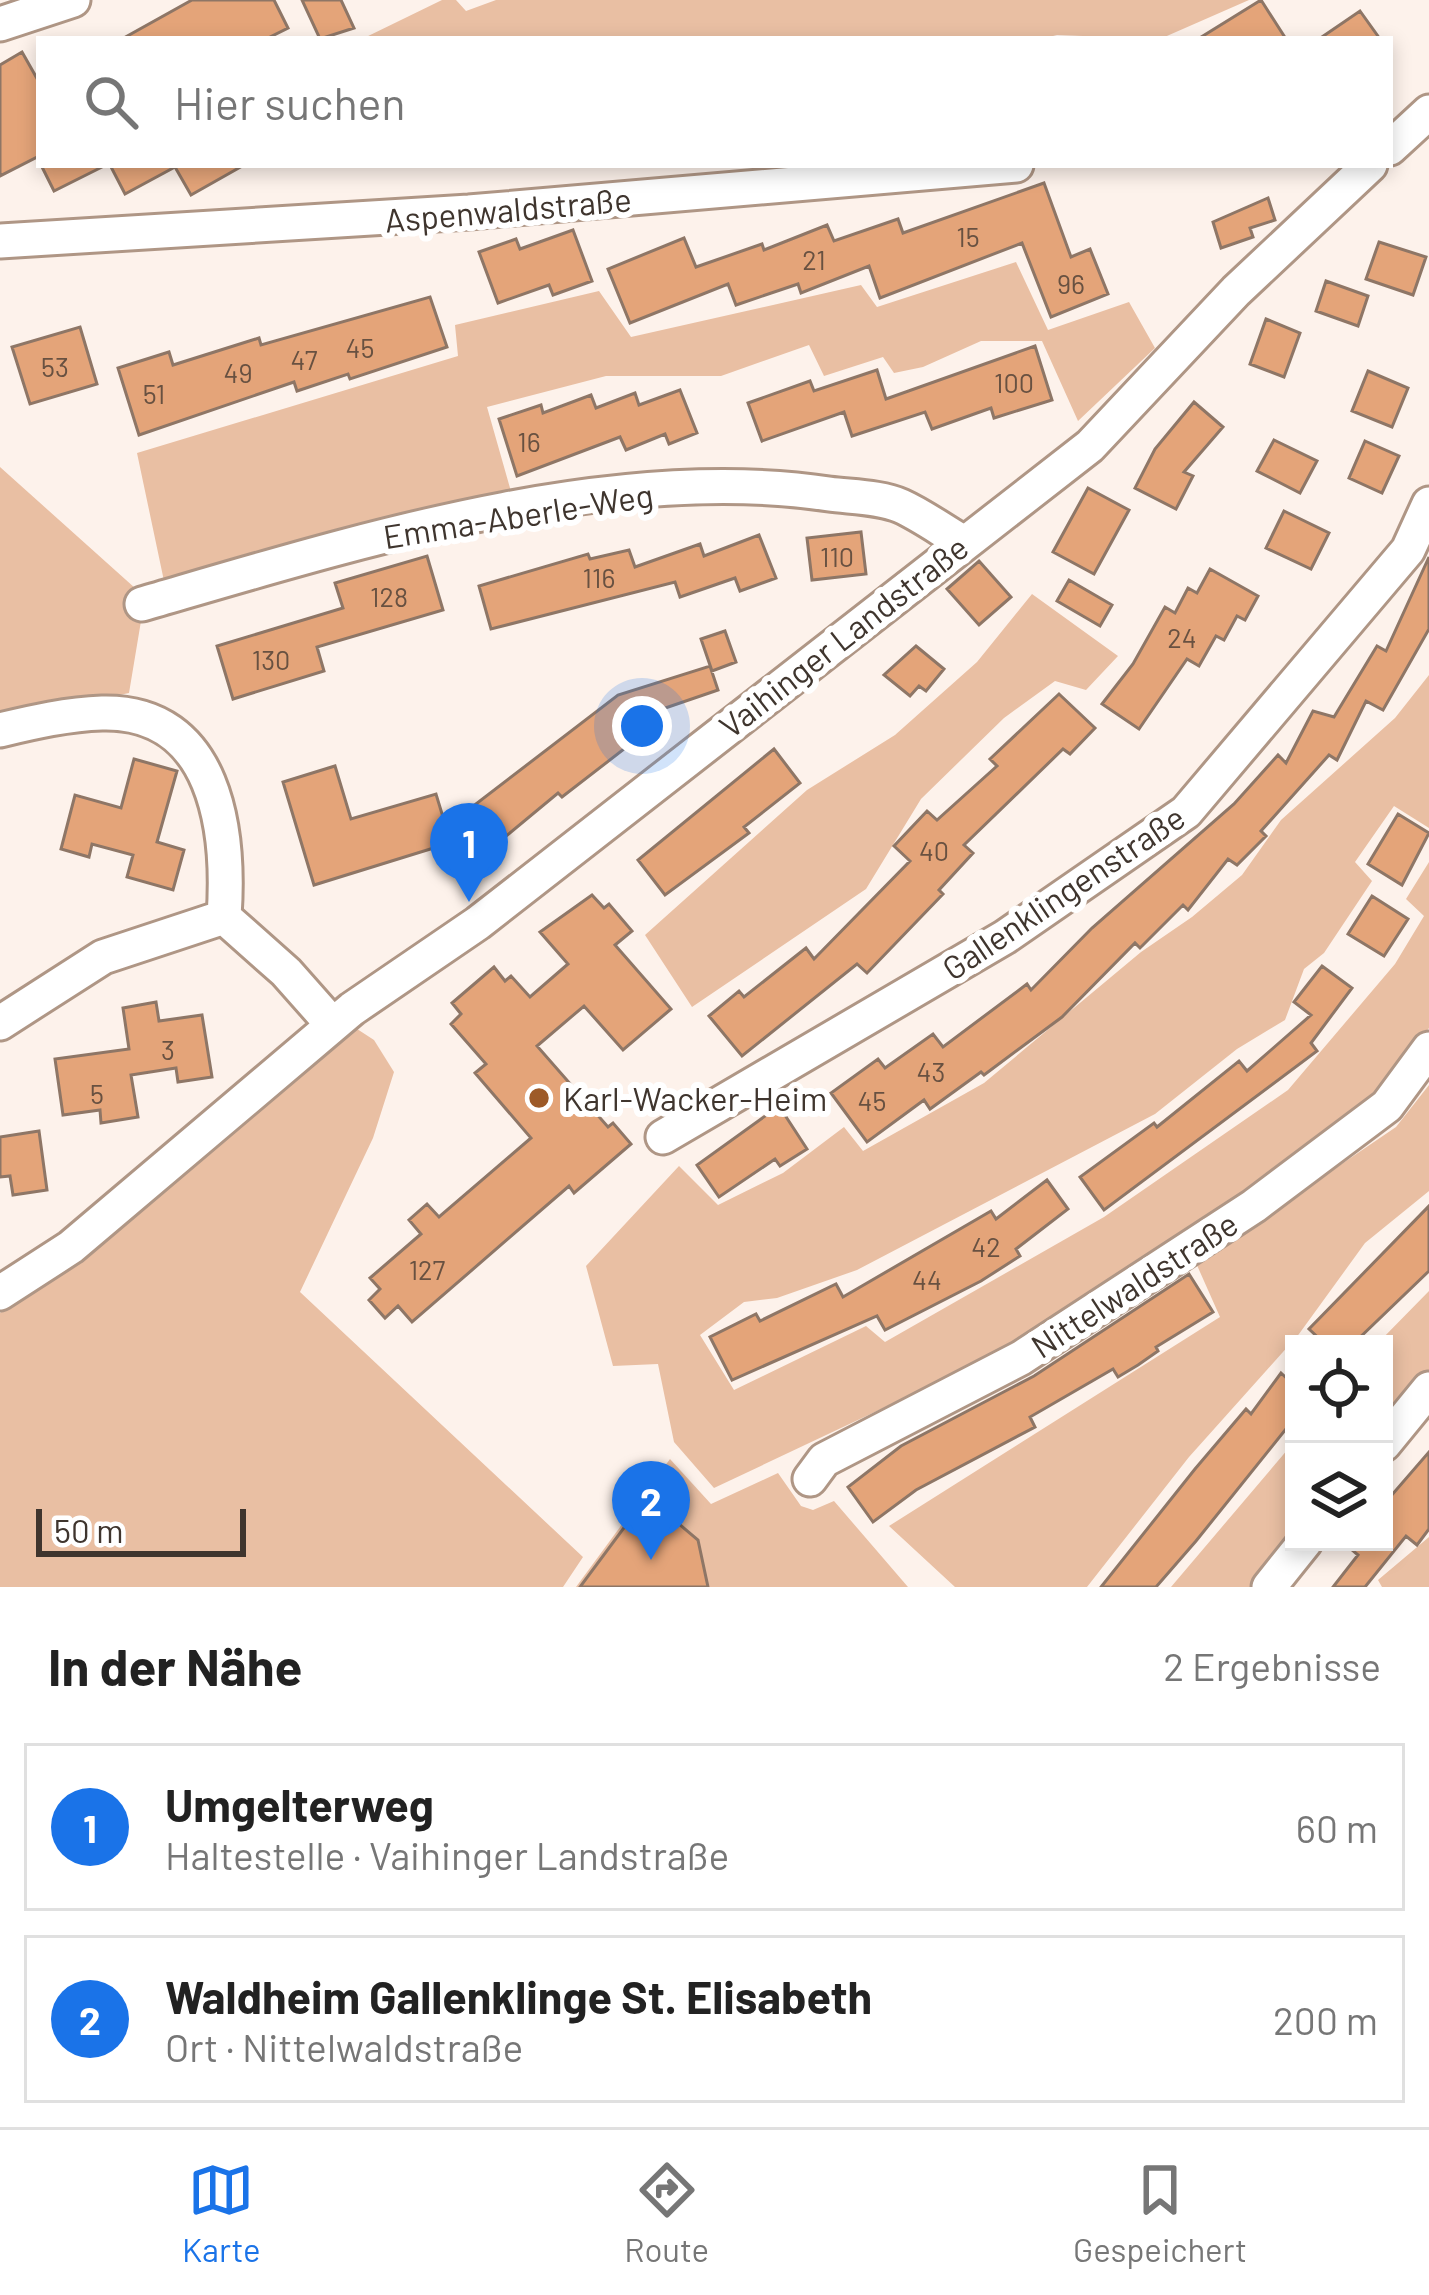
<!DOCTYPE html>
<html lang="de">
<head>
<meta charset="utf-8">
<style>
  :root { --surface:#fff; --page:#f6f6f6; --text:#222; --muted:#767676; --line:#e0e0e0; --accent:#1a73e8 }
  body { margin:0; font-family:Barlow,sans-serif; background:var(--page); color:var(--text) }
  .controls { position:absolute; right:36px; bottom:36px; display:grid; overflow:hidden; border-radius:0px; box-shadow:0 6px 18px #0003 }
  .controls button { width:108px; height:108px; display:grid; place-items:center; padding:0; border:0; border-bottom:3px solid var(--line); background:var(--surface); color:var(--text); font:60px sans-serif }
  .scale { position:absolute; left:36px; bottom:30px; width:210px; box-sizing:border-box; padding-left:12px; border:6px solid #3f352e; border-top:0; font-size:33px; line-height:42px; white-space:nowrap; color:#3f352e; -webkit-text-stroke:9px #fff; paint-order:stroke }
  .you { position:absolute; left:642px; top:726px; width:42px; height:42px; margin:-30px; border:9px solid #fff; border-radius:50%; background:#1a73e8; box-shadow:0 0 0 18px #1a73e833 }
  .badge { display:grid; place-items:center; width:78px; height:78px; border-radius:50%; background:var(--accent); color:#fff; font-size:39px; font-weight:700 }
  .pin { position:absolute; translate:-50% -99px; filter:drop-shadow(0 3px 6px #0008) }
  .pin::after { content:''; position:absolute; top:63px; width:42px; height:36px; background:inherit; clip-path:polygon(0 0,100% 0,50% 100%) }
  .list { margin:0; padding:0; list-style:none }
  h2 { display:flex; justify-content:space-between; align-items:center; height:156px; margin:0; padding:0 48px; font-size:51px }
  h2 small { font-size:39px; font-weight:400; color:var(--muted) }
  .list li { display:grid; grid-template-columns:78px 1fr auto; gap:36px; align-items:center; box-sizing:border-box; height:168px; margin:0 24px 24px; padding:0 24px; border:3px solid var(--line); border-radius:0px }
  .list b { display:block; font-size:45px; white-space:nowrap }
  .list p { margin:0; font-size:39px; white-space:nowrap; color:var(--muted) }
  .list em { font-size:39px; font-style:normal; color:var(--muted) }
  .icon { flex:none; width:66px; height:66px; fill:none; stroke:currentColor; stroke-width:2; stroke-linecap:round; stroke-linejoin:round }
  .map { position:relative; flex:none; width:1429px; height:1587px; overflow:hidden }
  .search { position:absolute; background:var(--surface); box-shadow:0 6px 18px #0003; left:36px; right:36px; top:36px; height:132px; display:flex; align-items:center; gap:30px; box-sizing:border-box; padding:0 42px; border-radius:0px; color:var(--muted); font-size:45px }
  .sheet { height:540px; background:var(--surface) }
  nav { display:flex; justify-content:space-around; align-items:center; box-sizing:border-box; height:168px; border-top:3px solid var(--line); background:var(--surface); font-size:33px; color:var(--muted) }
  nav a { display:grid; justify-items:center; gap:6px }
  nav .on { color:var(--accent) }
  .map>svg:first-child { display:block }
</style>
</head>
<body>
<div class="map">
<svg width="1429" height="1587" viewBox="0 0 1429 1587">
  <rect width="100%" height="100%" fill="#fdf2eb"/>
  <!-- green -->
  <path fill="#e9bfa3" d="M442,0H456L466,11L496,0H1249L1160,39L1057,35L1041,39H362Z
    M1016,262L1048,330L1129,302L1155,348L1078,421L1042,341H981L923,367L894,373L883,357L824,376L809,345L721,376H606L487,407L512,495L164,581L137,453L458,356L455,325L599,291L631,337L861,285L877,307Z
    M0,467L145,597L129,693L0,720Z
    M1032,594L1118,656L1086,690L1055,681L1004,718L921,799L866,889L692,1007L645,935L807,790L895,735L977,662Z
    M1429,675V828L1394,806L1355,862L1372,881L1324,953L1304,969L1285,1020L1237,1049L1155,1114L857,1270L777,1298L744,1302L700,1335L734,1390L866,1326L885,1342L1104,1217L1288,1090L1395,964L1424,916L1406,899L1429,862V1028L1371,1106L1247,1195L1021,1343L714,1488L674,1442L658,1364L613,1366L586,1266L679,1166L718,1205L783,1173L844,1127L863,1151L984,1083L1141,952L1192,917L1242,875L1281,820L1395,718Z
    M354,1027L374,1040L394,1072L373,1138L300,1292L583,1557L563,1587H0V1313Z
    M1429,1085V1191L1365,1243L1299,1334L1189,1457L1087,1587H955L889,1526L1220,1317L1196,1263L1396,1127Z
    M1429,1291V1375L1384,1429V1344H1377Z
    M1294,1442V1537L1252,1587H1171Z
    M670,1459L711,1504L778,1473L801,1506L813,1510L834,1501L908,1587H576Z
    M1429,1537V1587H1382L1378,1580Z"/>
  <!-- building -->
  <path fill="#e4a479" stroke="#8e7666" stroke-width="3" d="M192,0H274L288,28L266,39H122Z
    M302,0H341L354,28L320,39Z
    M1261,0L1286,39H1198Z
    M1360,11L1380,39H1319Z
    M22,52L39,82V156L0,176V65Z
    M41,165H106L54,191Z
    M110,165H244L191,195L175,167L125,194Z
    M1044,183L1071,257L1090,249L1108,294L1051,317L1022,243L880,298L869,266L801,293L798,284L736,305L728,284L630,323L608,269L684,238L696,267L762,244L764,250L827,225L834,241L898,219L903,233Z
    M1268,198L1275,220L1250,228L1253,237L1221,248L1213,222Z
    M573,230L592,281L553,295L549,285L498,303L479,252L516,239L520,249Z
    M1379,242L1426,257L1413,295L1366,279Z
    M1326,281L1368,296L1358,326L1316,311Z
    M430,297L447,347L350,379L348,374L297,391L294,382L139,435L118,368L169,352L173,365L259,338L261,345Z
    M1266,319L1300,333L1284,377L1250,364Z
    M80,327L97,384L30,404L12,347Z
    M1035,346L1052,400L994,418L991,408L932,429L925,412L852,436L844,412L762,441L748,403L810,381L814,391L877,370L886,399Z
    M1368,371L1408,388L1392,427L1352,411Z
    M680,390L697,433L669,444L665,434L626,450L620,437L517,476L499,419L541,405L543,413L591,395L596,408L635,393L639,405Z
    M1194,402L1223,427L1184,472L1193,476L1176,509L1135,488L1155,449Z
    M1274,440L1317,461L1300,493L1257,471Z
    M1365,441L1399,456L1382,493L1349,478Z
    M1088,488L1129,510L1094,574L1053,552Z
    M1284,511L1329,533L1311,569L1266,548Z
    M861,532L866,574L812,580L807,538Z
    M759,535L776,578L740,591L735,578L680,597L675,582L491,629L479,586L588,554L590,559L629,550L635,567L700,544L704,556Z
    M427,556L443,610L317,647L324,671L233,699L217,646L343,608L335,583Z
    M1429,557V629L1383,710L1366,701L1337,760L1329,755L1261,831L1266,836L1237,865L1228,859L1188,910L1183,905L1140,948L1135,943L1062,1017L984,1075L981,1072L930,1109L924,1100L867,1142L831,1093L878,1059L885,1068L933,1034L943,1047L1027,984L1031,990L1092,928L1234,804L1278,755L1286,763L1313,711L1334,717L1377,646L1386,651Z
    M979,561L1011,597L979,625L947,589Z
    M1210,569L1258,596L1245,620L1237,616L1224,640L1216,636L1199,666L1187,659L1139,729L1102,704L1133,664L1165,607L1175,613L1188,588L1197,593Z
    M1069,580L1112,605L1100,626L1057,601Z
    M725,631L736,662L712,671L701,639Z
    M916,646L944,669L926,691L919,686L910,696L884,675Z
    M710,666L718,690L636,718L646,732L562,797L558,793L493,847L482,833L314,885L283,782L335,766L351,819L436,794L446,827L618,695Z
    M1059,694L1095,728L1070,754L1063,749L964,845L973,853L939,890L943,894L867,973L857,964L742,1056L709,1016L739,991L744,997L806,948L814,959L910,861L894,846L927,811L937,820L997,766L990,759Z
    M774,749L800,783L744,827L749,833L665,895L638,860Z
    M134,759L177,771L157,842L184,850L173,890L127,877L133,855L92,844L89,857L61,849L75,795L121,808Z
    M1398,814L1429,833L1402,885L1368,864Z
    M592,895L604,908L609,904L632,931L615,945L671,1009L623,1050L584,1006L537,1046L608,1127L613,1123L631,1144L574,1193L569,1186L412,1322L398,1306L385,1318L369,1300L380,1289L370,1278L421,1234L409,1220L427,1204L439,1217L531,1138L475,1073L486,1064L451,1024L461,1014L452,1003L494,967L505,981L511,976L530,997L568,964L540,932Z
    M1372,896L1408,919L1384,956L1348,934Z
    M1322,966L1352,988L1311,1043L1317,1051L1104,1210L1080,1177L1154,1123L1157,1127L1239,1061L1247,1071L1311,1015L1294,1002Z
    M156,1002L159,1021L202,1015L212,1077L178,1082L176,1068L131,1075L138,1117L101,1123L100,1110L63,1115L55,1059L129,1049L123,1008Z
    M779,1106L807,1149L780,1166L775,1159L719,1197L697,1165Z
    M39,1131L47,1190L13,1195L10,1176L0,1177V1137Z
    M1047,1180L1068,1209L1016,1249L1020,1256L981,1281L885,1330L877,1316L732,1380L710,1337L756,1314L760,1321L836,1284L843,1297L991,1211L996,1219Z
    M1429,1206V1271L1353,1344H1325L1309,1329Z
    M1189,1274L1213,1312L1156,1347L1158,1351L1138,1365L1118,1377L1113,1369L1030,1417L1035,1427L916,1490L873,1522L848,1487L901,1446L1034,1376Z
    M1281,1373L1294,1385V1419L1196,1541L1156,1587H1101L1195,1469L1246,1409L1251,1414Z
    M1429,1452V1529L1417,1545L1406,1536L1365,1587H1333L1358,1555L1343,1542H1384V1504Z
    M660,1508L698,1540L708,1587H580L626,1525L639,1535Z"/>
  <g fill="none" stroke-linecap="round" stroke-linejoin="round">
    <defs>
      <path id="minor" d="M0,24L73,0
        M1390,148L1429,112
        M0,241L469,212L1016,165
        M142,604C352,543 610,461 829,494C852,497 881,497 901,506C923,516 943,531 964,543
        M0,730C33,722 68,714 102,713C217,710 230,832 224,917
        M224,917L286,972L332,1024
        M0,1023L103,957L224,917
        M663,1137L1005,937L1186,812L1408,550L1429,504
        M0,1293L71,1247L352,1009L478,923L1090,446L1236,291L1370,165
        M1384,1444L1429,1389
        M810,1479L824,1460L1021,1358L1254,1206L1387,1106L1429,1049
        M1269,1587L1305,1542"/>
    </defs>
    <!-- minor casing -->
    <use href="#minor" stroke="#af9685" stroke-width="39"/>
    <!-- minor -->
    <use href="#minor" stroke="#fff" stroke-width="33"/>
  </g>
  <!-- markers -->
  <circle fill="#9d5a28" stroke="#fff" stroke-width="4.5" cx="539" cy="1098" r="12"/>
  <g text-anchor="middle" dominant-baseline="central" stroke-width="12" stroke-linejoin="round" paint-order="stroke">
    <!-- number labels -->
    <g font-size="27" fill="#685141">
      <text x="968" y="236">15</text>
      <text x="814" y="259">21</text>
      <text x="1071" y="283">96</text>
      <text x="360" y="347">45</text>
      <text x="304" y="359">47</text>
      <text x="55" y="366">53</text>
      <text x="238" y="372">49</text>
      <text x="1014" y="382">100</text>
      <text x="154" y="393">51</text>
      <text x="529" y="441">16</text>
      <text x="837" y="556">110</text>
      <text x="599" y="577">116</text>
      <text x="389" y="596">128</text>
      <text x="1182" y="637">24</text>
      <text x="271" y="659">130</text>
      <text x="934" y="850">40</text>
      <text x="168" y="1049">3</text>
      <text x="931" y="1071">43</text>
      <text x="97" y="1093">5</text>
      <text x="872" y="1100">45</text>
      <text x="986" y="1246">42</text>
      <text x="427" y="1269">127</text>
      <text x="927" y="1279">44</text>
    </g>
    <!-- street labels -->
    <g font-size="33" fill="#3f352e" stroke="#fff">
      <text transform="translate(508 209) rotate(-5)">Aspenwaldstraße</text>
      <text transform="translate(518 515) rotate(-9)">Emma-Aberle-Weg</text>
      <text transform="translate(843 636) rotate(-38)">Vaihinger Landstraße</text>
      <text transform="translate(1063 892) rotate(-34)">Gallenklingenstraße</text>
      <text transform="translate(1134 1284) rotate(-33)">Nittelwaldstraße</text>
    </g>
    <!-- poi labels -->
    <g font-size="33" fill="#3f352e" stroke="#fff" text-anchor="start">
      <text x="563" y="1098">Karl-Wacker-Heim</text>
    </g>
  </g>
</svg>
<div class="controls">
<button><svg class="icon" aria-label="locate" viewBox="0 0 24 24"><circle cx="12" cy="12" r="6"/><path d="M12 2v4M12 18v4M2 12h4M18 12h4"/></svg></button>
<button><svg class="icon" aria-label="layers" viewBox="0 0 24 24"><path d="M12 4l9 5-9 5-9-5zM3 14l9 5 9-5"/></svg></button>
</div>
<div class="scale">50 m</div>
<div class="you"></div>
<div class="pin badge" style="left:469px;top:902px">1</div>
<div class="pin badge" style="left:651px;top:1560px">2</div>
<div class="search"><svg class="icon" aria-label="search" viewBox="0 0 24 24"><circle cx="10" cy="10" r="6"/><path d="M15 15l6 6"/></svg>Hier suchen</div>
</div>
<section class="sheet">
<h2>In der Nähe<small>2 Ergebnisse</small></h2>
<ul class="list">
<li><span class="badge">1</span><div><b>Umgelterweg</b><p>Haltestelle · Vaihinger Landstraße</p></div><em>60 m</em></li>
<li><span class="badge">2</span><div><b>Waldheim Gallenklinge St. Elisabeth</b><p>Ort · Nittelwaldstraße</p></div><em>200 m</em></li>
</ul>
</section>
<nav>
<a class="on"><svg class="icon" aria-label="map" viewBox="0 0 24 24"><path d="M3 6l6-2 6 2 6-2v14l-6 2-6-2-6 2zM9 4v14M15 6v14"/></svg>Karte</a>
<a><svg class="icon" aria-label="directions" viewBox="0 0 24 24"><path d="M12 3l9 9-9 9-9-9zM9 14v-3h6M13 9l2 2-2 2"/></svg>Route</a>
<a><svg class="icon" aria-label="saved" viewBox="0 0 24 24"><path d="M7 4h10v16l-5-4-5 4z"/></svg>Gespeichert</a>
</nav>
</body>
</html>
